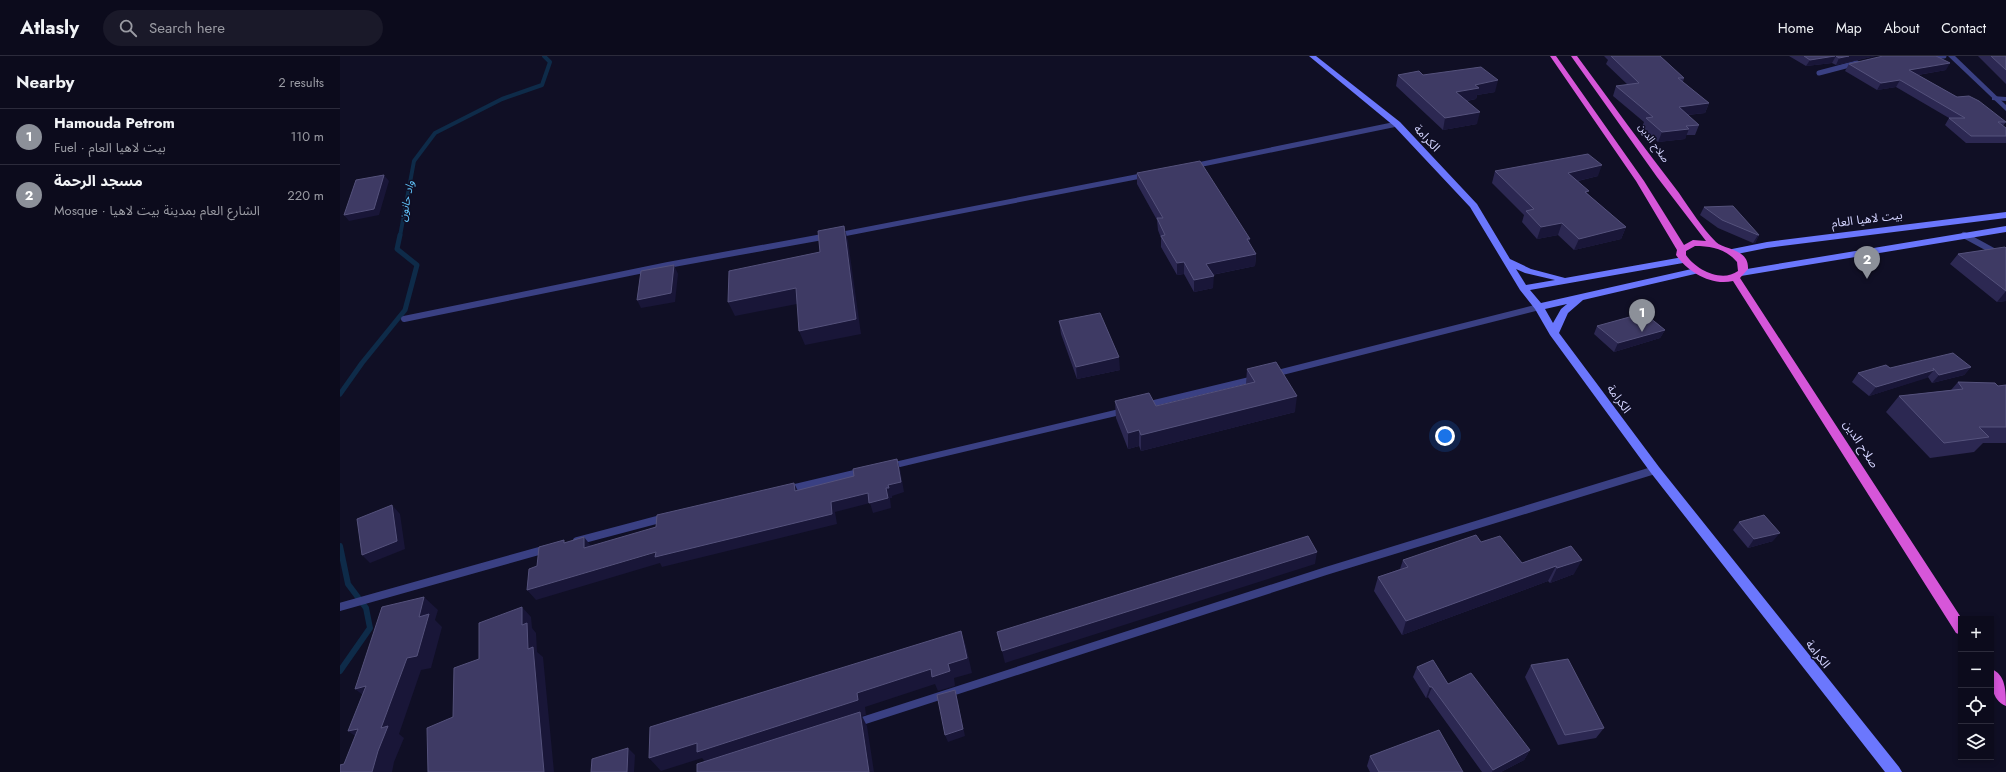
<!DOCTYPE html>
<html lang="en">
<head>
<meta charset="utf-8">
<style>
  :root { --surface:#0c0b1c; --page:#1a1929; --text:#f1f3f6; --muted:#9a9ba3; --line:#2c2b3b; --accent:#8c9099 }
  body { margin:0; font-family:Jost,"Noto Sans Arabic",sans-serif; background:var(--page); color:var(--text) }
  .controls { position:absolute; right:12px; bottom:12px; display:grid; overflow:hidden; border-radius:0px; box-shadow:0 2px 6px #0003 }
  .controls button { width:36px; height:36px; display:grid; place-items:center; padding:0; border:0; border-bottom:1px solid var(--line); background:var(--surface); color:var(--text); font:20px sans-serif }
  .you { position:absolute; left:1105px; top:380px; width:14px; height:14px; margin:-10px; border:3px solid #fff; border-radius:50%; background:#1a73e8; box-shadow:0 0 0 6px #1a73e833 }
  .badge { display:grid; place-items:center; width:26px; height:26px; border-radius:50%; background:var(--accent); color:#fff; font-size:13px; font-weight:700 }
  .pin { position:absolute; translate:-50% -33px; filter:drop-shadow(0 1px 2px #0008) }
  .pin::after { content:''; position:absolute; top:21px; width:14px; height:12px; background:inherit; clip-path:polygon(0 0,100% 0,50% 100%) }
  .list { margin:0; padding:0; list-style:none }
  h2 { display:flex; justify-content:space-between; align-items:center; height:52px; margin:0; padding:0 16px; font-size:17px }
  h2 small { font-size:13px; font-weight:400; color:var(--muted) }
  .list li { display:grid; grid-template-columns:26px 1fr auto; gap:12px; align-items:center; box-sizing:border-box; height:56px; padding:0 16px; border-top:1px solid var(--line) }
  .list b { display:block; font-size:15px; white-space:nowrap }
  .list p { margin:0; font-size:13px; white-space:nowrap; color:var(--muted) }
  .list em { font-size:13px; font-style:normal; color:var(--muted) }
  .icon { flex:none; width:22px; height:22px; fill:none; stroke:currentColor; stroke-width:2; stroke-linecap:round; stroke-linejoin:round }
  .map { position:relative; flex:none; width:1666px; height:716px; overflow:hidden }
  header { display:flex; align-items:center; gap:24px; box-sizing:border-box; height:56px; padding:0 20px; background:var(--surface); border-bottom:1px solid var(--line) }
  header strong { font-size:19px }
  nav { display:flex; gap:22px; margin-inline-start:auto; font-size:14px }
  .search { width:280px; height:36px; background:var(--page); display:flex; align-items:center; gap:10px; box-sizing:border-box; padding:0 14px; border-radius:22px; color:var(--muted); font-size:15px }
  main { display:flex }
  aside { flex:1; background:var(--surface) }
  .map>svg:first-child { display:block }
</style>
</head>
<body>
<header>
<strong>Atlasly</strong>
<div class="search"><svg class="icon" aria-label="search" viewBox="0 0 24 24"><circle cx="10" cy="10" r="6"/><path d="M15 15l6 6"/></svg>Search here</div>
<nav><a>Home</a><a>Map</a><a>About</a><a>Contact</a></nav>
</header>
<main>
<aside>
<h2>Nearby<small>2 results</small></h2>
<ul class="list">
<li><span class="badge">1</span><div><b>Hamouda Petrom</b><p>Fuel · بيت لاهيا العام</p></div><em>110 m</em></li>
<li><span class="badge">2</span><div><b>مسجد الرحمة</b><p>Mosque · الشارع العام بمدينة بيت لاهيا</p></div><em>220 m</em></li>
</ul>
</aside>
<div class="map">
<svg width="1666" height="716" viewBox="0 0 1666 716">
  <rect width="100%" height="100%" fill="#100f25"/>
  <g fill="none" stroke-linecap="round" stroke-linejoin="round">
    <!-- stream-far2 -->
    <path stroke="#0e2b49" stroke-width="4" d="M60,180L74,105L95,77L162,43L202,29L210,6L204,0"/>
    <!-- stream-far1 -->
    <path stroke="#0e2b49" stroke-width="5" d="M0,338L22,307L65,254L77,209L57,193L60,179"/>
    <!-- stream -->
    <path stroke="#0e2b49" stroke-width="6" d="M0,490L8,528L26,552L30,572L0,615"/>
    <!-- service-far2 -->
    <path stroke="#3a4083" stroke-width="5" d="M1589,0H1604
      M1479,17L1517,7
      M853,110L1057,68
      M498,179L806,119
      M1624,179L1626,180"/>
    <!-- service-far1 -->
    <path stroke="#3a4083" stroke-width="6" d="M1624,179L1666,202
      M64,263L328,209L488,180
      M934,318L1199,251
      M806,349L914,323
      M551,410L784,355"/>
    <!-- service -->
    <path stroke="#3a4083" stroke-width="8" d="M447,434L523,416
      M237,485L324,462
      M0,551L206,493
      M516,667L986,515L1315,414"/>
    <!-- minor -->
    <path fill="#3a4083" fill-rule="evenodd" d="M1652,40L1666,41V45L1652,44Z"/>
    <!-- tertiary -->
    <path fill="#3a4083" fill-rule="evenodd" d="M1608,0H1615L1666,49V55Z"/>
    <!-- secondary -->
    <path fill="#6b77fd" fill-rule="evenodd" d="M969,0H976L1060,66L1137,148L1170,203L1191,213L1225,222L1343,201L1348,204L1343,207L1190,234L1201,247L1356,212L1359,213V217L1243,244L1228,257L1219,277L1319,411L1559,711L1562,716H1545L1311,417L1210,279L1195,253L1180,234L1130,151L1054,70ZM1176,213L1185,217L1215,224L1186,229ZM1227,248L1221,253L1213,267L1205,253Z
      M1666,156V162L1427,192L1392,199L1387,196L1392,193L1427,186Z
      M1666,170V176L1401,220L1396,217L1401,214Z"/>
    <!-- trunk -->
    <path fill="#d656d9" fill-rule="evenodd" d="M1210,0H1216L1304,125L1344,189L1353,184L1366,185L1317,121L1231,0H1237C1271,46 1304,92 1339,137C1350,153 1362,172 1376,186C1384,194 1409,192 1408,213L1400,222L1622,563L1621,579L1616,577L1393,225C1371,230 1348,216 1336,199L1337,194L1296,125ZM1355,190C1371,190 1386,193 1397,206L1398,215C1382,227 1356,214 1346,199V195Z
      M1651,613C1666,618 1666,636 1666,650C1651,644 1651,626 1651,613Z"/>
  </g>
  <!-- wall -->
  <path fill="#2c2852" d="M1264,0H1320L1344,22L1343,26L1369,47L1365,57L1348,59L1359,69L1355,79H1346L1345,83L1318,86L1302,71L1304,66L1273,40L1276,30L1288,29L1266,8L1268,4Z
    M1449,0H1535L1496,9L1492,7L1466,10Z
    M1638,0H1666V28Z
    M1509,8L1606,14L1578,19L1617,41L1666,66L1663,70L1666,72V87H1626L1605,69L1609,62L1556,31L1537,34L1505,15Z
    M1058,19H1083L1155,36L1137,39L1136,43L1127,45L1137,68L1103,74L1056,30Z
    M1155,115L1258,120L1238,125L1248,138L1286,171L1281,183L1234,194L1218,179L1197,183L1182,166L1184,159L1152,127Z
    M797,117L910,188L916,198L915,210L872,219L873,232L854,236L844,218L837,219L821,191V182L818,174L817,164L797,128Z
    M1364,151L1419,179L1415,187H1413L1378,172L1360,159Z
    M1666,192V245L1657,246L1610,208L1618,198Z
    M719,265L780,314L737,323L721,278Z
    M1257,270L1325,274L1320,282L1274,296L1254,278Z
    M1631,311L1624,319L1592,327L1588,321L1529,340L1512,326L1518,317L1550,312Z
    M907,313L955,356L801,395L799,390L788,393L776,362L775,345L816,350L906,328Z
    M1618,326L1658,330L1666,329V387H1643L1634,396L1590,402L1546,356L1559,340L1611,334Z
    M1399,466L1433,485L1408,492L1393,474Z
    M1231,490L1234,518L1210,527L1208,525L1062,579L1034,535L1038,521L1060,513L1063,504L1182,507Z
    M1191,609L1264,672L1256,682L1218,689L1185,621Z
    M1077,611L1108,628L1190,694L1184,704L1161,716H1142L1088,641L1086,642L1073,621Z
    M1030,700L1123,716H1030L1027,710Z"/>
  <!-- shaded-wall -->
  <path fill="#191638" d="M1496,0L1492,7L1466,10L1470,4Z
    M1509,0H1535L1496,9L1499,2Z
    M1610,7L1606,14L1565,21L1569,14Z
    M1158,24L1155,36L1137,39L1136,43L1114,47L1116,36L1135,29Z
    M1560,24L1556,31L1537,34L1541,27Z
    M1369,47L1365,57L1335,60L1339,51Z
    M1140,56L1137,68L1103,74L1105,62Z
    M1349,73L1345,83L1318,86L1322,76Z
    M1262,109L1258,120L1224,128L1228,117Z
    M44,119L49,125L39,159L9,165L4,159Z
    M1222,167L1218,179L1197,183L1201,171Z
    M504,170L508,185L521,278L465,289L459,275Z
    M1286,171L1281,183L1234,194L1239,183Z
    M1418,179H1419L1415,187H1413Z
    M907,183H910L909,194Z
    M916,198L915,210L866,220V208Z
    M844,206V218L837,219V207Z
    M334,209L338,218L335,246L301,252L297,244Z
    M874,220L873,232L854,236V224Z
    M456,232L462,247L395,260L388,246Z
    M1666,235V245L1657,246Z
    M1325,274L1320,282L1274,296L1278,287Z
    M779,301L780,314L737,323L736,311Z
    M1631,311L1624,319L1592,327L1599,319Z
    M1594,314L1587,322L1529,340L1536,331Z
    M957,340L955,356L801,395V379Z
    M799,374V390L788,393V377Z
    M557,403L560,413L564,436L552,440V442H550L551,452L533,457L530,447L495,456L497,468L322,511L320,507L196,544L187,534L491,446L546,432L548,429Z
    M454,427L459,437L455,435Z
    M52,449L60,458L65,493L30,507L22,499Z
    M1440,477L1433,485L1408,492L1414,483Z
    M244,481L252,491L244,492Z
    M977,496L975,508L665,607L662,595Z
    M1242,504L1234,518L1210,527L1217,512Z
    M1216,510L1208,525L1062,579L1066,565Z
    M84,541L98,554L95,564L102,571L91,612L81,614L59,678L64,682L54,706L52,716H32L41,672L67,602Z
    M182,551L191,561L192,572L196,577L197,596L203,601L214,716H204L182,569Z
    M621,575L626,590L632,617L614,622L615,630L598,635L595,628L525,651L526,659L522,660L527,670L534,716L368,709L362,702L321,715L309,702L608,608Z
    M26,630L31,645L15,633Z
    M1090,631H1092L1088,641L1086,642Z
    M615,634L617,641L625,680L608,686L605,679Z
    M18,673L25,687L8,675Z
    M288,692L295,699L294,716H287Z
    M1190,694L1184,704L1161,716H1152L1153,714Z"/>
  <!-- building -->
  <path fill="#3e3a64" stroke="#55527c" d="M1271,0H1320L1344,22H1338L1369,47L1339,51L1359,69L1346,70L1349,73L1322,76L1306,62L1313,61L1276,30L1299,27Z
    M1464,0H1495L1470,4Z
    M1496,0H1509L1499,2Z
    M1543,0H1596L1610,7L1569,14L1617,41L1629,40L1639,45L1666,66H1658L1666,72V80H1631L1609,62H1625L1560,24L1541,27L1509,8Z
    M1651,0H1666V14Z
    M1141,11L1158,24L1135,29L1139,32L1116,36L1140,56L1105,62L1058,19L1079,15L1083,19Z
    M1248,98L1262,109L1228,117L1249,135L1245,136L1286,171L1239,183L1222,167L1201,171L1186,155L1194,153L1155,115Z
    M860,105L910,183H907L916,198L866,208L874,220L854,224L844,206L837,207L821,180L825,179L817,162H823L797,117Z
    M44,119L34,153L4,159L16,124Z
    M1393,150L1419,179H1418L1382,164L1364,151Z
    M504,170L516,263L459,275L456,232L388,246L389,215L480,196L478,175Z
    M1665,191L1666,192V235L1618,198Z
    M334,209L331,237L297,244L301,215Z
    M760,257L779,301L736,311L719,265Z
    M1304,257L1325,274L1278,287L1257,270Z
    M1613,297L1631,311L1599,319L1593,312L1594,314L1536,331L1518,317L1546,309L1550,312Z
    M936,306L957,340L801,379L799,374L788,377L775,345L809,337L816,350L915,326L907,313Z
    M1618,326L1655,327L1658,330L1666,329V371H1639L1649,381L1604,387L1559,340L1623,333Z
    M557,403L561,426L548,429L549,432H546L548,442L529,447L528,437L491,446L492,458L315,501L316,496L187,534L189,513L197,510L199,491L224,484V487L244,481V492L316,471L317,459L454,427L455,435L514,420L513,413Z
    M52,449L57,485L22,499L17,463Z
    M1424,459L1440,477L1414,483L1399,466Z
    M1136,479L1141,486L1160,480L1182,507L1231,490L1242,504L1217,512L1216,510L1066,565L1038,521L1068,511L1063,504Z
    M968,480L977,496L662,595L657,576Z
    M84,541L79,561L89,558L77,600L67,602L41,672L48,670L38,695L32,716H0V709L4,708L18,673L8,675L26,630L15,633L42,551Z
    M182,551V569L187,567L188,593L193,591L204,716H88L87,672L113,661L114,612L139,603V567Z
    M621,575L627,602L608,608L610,615L592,621L591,613L517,637L518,644L357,696V687L309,702L310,671Z
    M1228,603L1264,672L1225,679L1191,609Z
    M1093,604L1108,628L1131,617L1190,694L1153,714L1092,631H1090L1077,611Z
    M615,634L623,673L605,679L597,639Z
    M520,656L529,716H357V708Z
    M1099,674L1123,716H1039L1030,700Z
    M288,692L287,716H251L252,703Z"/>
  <g text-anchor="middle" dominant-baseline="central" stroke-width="3" stroke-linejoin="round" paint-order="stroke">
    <!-- far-street labels -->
    <g font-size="10" fill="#d3d3fe" stroke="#100f25">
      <text transform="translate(1314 87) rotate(54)">صلاح الدين</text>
    </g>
    <!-- far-water labels -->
    <g font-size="11" font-style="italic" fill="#62c6fd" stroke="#100f25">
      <text transform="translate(66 145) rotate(-79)">واد حانون</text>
    </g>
    <!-- street labels -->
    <g font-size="12" fill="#d3d3fe" stroke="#100f25">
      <text transform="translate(1087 82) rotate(47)">الكرامة</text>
      <text transform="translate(1527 163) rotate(-7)">بيت لاهيا العام</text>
      <text transform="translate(1279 343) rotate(54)">الكرامة</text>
      <text transform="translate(1521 388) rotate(57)">صلاح الدين</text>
      <text transform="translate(1478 598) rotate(52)">الكرامة</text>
    </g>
  </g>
</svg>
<div class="controls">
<button>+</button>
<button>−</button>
<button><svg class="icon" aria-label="locate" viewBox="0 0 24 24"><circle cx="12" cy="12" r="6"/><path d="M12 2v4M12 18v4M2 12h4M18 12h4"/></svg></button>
<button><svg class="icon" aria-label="layers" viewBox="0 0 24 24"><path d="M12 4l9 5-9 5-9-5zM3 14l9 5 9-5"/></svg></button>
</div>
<div class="you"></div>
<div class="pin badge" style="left:1302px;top:276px">1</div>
<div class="pin badge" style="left:1527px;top:223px">2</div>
</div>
</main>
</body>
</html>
